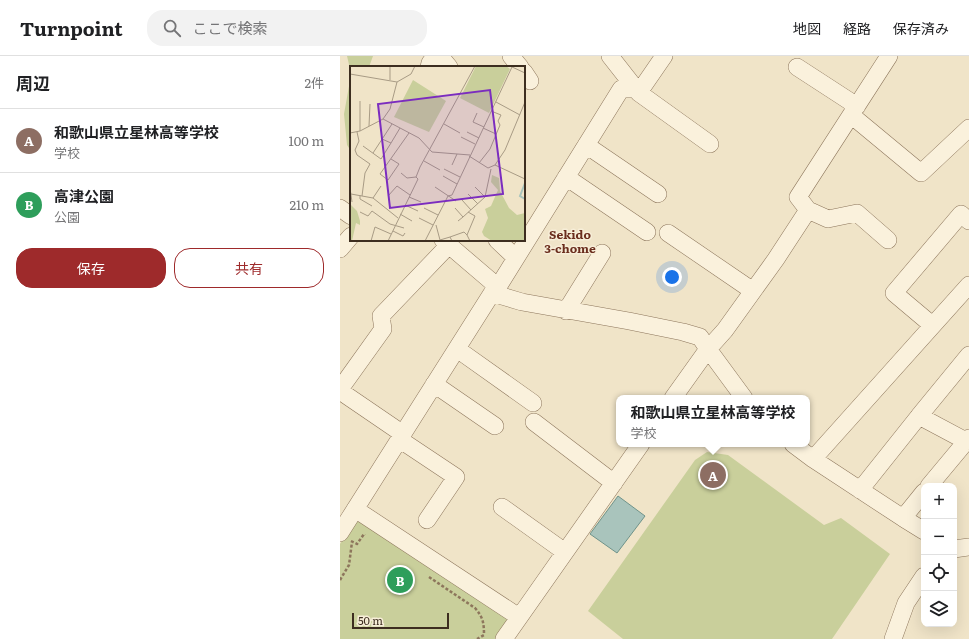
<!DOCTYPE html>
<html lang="ja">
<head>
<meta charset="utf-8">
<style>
  :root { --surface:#fff; --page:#f2f2f2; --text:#202124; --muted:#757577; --line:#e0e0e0; --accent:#9e2a2b }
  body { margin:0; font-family:Literata,"Noto Sans JP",serif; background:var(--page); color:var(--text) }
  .controls { position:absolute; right:12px; bottom:12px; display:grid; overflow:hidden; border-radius:8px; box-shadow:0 4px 16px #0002 }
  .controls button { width:36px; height:36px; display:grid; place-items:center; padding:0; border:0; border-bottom:1px solid var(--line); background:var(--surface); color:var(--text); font:20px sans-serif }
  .scale { position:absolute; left:12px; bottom:10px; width:97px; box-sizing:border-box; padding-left:4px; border:2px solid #3d2e20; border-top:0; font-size:11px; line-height:14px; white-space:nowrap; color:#3d2e20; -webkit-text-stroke:3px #f7eed8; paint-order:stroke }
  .you { position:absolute; left:332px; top:221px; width:14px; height:14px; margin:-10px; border:3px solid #fff; border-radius:50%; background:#1a73e8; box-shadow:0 0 0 6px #1a73e833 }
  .badge { display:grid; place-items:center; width:26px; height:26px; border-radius:50%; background:var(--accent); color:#fff; font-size:13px; font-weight:700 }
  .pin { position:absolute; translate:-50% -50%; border:2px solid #fff; box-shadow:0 1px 4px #0006 }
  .popup { position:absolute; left:276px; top:339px; width:194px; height:52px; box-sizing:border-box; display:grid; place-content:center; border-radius:8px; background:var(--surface); filter:drop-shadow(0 1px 3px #0005); font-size:13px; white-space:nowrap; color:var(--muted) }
  .popup b { font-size:15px; color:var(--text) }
  .popup::after { content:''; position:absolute; left:50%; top:100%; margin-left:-8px; border:8px solid transparent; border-top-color:var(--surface) }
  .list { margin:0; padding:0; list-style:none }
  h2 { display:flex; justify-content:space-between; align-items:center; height:52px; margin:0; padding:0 16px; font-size:17px }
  h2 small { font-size:13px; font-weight:400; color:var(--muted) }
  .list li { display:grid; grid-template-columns:26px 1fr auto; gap:12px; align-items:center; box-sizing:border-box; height:64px; padding:0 16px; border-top:1px solid var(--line) }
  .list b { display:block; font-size:15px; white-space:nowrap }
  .list p { margin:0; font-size:13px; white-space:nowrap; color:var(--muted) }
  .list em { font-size:13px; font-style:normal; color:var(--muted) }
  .actions { display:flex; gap:8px; padding:12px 16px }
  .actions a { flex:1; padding:9px 0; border:1px solid var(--accent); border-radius:16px; text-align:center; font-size:14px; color:var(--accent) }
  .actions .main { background:var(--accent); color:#fff }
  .icon { flex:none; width:22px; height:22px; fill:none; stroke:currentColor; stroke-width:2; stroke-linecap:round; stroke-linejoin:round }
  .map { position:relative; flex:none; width:629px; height:583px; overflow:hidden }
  header { display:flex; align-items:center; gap:24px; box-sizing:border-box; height:56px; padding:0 20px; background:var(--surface); border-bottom:1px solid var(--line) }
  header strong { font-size:19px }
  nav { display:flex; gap:22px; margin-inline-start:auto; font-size:14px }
  .search { width:280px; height:36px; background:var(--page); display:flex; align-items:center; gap:10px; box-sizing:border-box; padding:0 14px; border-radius:16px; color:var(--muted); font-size:15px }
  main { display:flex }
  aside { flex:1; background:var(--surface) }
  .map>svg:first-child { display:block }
</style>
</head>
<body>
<header>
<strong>Turnpoint</strong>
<div class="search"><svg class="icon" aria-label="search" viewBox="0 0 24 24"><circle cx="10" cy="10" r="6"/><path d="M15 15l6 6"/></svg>ここで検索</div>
<nav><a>地図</a><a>経路</a><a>保存済み</a></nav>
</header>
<main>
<aside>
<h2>周辺<small>2件</small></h2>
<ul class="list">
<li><span class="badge" style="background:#8d6e63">A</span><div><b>和歌山県立星林高等学校</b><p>学校</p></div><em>100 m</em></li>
<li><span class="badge" style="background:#2e9e5b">B</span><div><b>高津公園</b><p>公園</p></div><em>210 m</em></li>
</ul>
<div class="actions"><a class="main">保存</a><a>共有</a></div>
</aside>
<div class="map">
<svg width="629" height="583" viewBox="0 0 629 583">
  <rect width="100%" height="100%" fill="#f0e4c8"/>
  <!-- green -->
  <path fill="#c9cf9b" d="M7,0H33L29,11H11V17Z
    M11,19V95L7,89L4,58Z
    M367,396L388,399L484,469L501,462L550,498L492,583H283L248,555L355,404Z
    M20,457L173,560L157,583H0V488Z"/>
  <!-- water -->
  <path fill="#a9c4bc" stroke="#6f938a" d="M278,440L305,460L277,497L250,478Z"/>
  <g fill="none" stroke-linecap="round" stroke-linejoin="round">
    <defs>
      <path id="minor" d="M100,0L109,11
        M171,0L180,11
        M270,0L299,37L370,88
        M89,11L90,7L95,0
        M457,11L517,50
        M184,16L190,25
        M511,59L581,117L629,72
        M246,89L318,138
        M226,121L307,176
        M0,152L11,160
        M468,154L488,163L517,157L548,184
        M328,177L413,235
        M103,184L158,231
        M157,184L176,202
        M0,193L11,180
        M152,237L182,246L289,265L343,276L360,281L368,293L404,342
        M226,255L262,197
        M592,269L554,237L621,158L629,165
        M117,293L193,347
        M94,328L155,370
        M0,333L43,273L41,260L109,189
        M0,335L63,378
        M333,342L368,293L385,274L413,235L436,203L468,154L458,141L549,0
        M579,360L629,299
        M194,366L274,427
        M59,383L116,421L87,464
        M453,388L473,403L563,462L584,475
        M473,403L629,229
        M589,430L629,382
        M520,434L579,360L626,385
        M162,451L225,496
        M15,453L179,561
        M563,462L584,436
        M0,477L152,237L158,231L281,33H296L304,29L324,0
        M614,493L629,491
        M164,583L301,388
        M553,583L566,547L584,520"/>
    </defs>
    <!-- minor casing -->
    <use href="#minor" stroke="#8d765c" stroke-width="18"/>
    <!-- path -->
    <path stroke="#8d765c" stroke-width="2.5" stroke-dasharray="3 2" stroke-linecap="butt" d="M11,485L17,488L24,478L25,479
      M89,521L135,552C143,561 144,567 144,579L137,583
      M0,524L9,509L12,486"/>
    <!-- minor -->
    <use href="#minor" stroke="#faf1dc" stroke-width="17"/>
  </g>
  <g text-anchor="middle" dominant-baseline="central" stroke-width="3" stroke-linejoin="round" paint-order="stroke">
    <!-- neighbourhood labels -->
    <g font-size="12" font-weight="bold" fill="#6b2e1e" stroke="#f7eed8">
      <text x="230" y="178">Sekido<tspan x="230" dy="14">3-chome</tspan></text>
    </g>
  </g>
  <!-- overview -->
  <g transform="translate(10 10)">
    <rect width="175" height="175" fill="#f0e4c8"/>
    <path d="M126,0H156L160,3L139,47L110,32ZM63,14L96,35L79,66L44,51ZM142,109L149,112L150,125L159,142L167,149L175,147V175H142L134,170L132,166L138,152L135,143L141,140L148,124L141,116ZM0,132L1,139L7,145L10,155V159L6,157L2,175H0Z" fill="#c9cf9b"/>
    <path fill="none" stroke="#a9c4bc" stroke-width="2" d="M175,117L170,130L175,133"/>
    <path fill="none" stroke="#a89b85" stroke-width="1" d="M40,0V14M160,0L175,7M0,8L47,16L61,8L65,0M10,35V65M146,36L170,49M127,47L123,56L134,61M33,53L69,72L82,86L120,89M94,58L110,67M19,60L20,38M133,62L146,68M117,66L129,72M0,67L10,65L33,53L40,43L47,16M111,71L125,78M32,73L41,77L50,62M13,80L31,93L41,77M23,87L42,58M119,90L138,102L145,99L155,84L175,36M41,93L49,98L38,114L30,108L59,67M74,95L90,104M129,97L140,83L150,59L148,55L151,49L141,45M102,99L107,88M145,99L175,113M94,103L110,111M51,107L57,112L66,111M93,110L107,118M85,121L106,135M125,121L135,131M0,122L2,136M1,128L12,130L15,107L20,98L7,89L5,84L9,75L7,66M118,128L128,138M10,129V133L22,140M12,130L23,132L31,120M38,130L47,120L60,129M59,131L71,136M23,132L48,152M112,134L121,144M55,139L68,145M74,142L88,149M105,142L113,151L108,155M10,146L18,150L22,145L40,158L54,162M118,146L125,150L117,169L120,175M50,148L62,155M113,151L135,131L141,103M69,152L83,159M86,159L90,174L100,171L102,175M43,165L53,170L55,167M100,171L114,166L117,169M21,175L25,161L41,168M38,175L68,113L66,111L70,101L125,0M75,175L98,130L102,129L162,1"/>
    <path fill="#7b2cbf" fill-opacity="0.15" stroke="#7b2cbf" stroke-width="2" d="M140,24L153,128L40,142L28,38Z"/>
    <rect width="175" height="175" fill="none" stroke="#3d2e20" stroke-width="2"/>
  </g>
</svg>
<div class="controls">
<button>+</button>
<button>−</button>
<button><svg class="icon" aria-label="locate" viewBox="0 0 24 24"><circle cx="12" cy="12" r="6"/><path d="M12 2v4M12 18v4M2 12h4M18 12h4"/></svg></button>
<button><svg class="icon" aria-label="layers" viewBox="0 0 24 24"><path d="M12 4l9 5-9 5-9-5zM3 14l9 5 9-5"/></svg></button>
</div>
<div class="scale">50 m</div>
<div class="you"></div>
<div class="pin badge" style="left:373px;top:419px;background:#8d6e63">A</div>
<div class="popup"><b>和歌山県立星林高等学校</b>学校</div>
<div class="pin badge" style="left:60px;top:524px;background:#2e9e5b">B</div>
</div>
</main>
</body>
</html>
